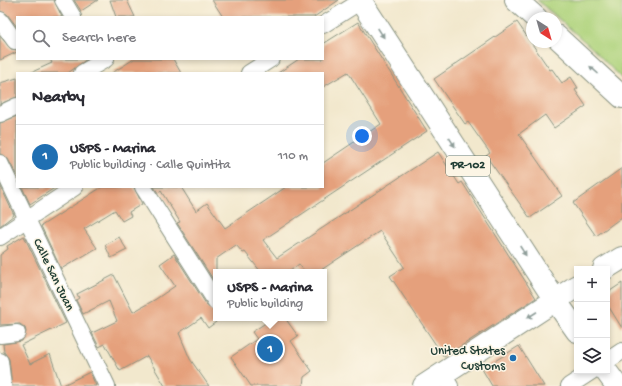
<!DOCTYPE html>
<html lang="en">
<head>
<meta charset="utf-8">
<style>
  :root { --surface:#fff; --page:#f7f7f7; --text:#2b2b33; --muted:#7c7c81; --line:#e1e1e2; --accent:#1f6fb2 }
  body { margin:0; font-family:"Gochi Hand",sans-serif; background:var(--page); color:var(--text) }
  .controls { position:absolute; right:12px; bottom:12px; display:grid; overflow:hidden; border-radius:0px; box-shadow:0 2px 6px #0003 }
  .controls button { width:36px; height:36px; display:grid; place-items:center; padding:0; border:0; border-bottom:1px solid var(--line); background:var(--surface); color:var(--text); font:20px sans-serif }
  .compass { position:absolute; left:526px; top:12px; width:36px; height:36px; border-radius:50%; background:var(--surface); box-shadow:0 2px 6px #0003; rotate:143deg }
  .you { position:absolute; left:362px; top:136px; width:14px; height:14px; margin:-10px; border:3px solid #fff; border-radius:50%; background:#1a73e8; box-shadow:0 0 0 6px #1a73e833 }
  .badge { display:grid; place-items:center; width:26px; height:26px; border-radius:50%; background:var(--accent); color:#fff; font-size:13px; font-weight:700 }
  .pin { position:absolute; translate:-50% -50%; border:2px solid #fff; box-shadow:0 1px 4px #0006 }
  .popup { position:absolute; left:213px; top:269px; width:114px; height:52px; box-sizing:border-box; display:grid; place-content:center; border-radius:0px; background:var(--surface); filter:drop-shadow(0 1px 3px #0005); font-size:13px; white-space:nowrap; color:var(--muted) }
  .popup b { font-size:15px; color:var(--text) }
  .popup::after { content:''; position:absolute; left:50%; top:100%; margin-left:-8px; border:8px solid transparent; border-top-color:var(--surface) }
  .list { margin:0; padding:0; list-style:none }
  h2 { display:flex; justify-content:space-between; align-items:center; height:52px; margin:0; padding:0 16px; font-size:17px }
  h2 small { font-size:13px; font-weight:400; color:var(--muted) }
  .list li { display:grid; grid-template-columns:26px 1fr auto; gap:12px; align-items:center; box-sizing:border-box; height:64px; padding:0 16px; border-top:1px solid var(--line) }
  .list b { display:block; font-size:15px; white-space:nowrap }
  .list p { margin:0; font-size:13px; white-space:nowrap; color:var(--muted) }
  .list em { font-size:13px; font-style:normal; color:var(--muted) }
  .icon { flex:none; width:22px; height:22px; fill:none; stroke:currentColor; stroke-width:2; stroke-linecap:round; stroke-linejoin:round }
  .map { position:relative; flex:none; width:622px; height:386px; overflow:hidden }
  .search { position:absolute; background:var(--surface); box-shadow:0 2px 6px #0003; left:16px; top:16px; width:308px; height:44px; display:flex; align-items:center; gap:10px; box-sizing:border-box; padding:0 14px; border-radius:0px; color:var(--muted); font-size:15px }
  .panel { position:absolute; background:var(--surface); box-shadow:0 2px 6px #0003; left:16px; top:72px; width:308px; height:116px; border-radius:0px }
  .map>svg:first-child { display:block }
</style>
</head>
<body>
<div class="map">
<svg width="622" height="386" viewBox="0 0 622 386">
  <rect width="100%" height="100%" fill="#fcf5e5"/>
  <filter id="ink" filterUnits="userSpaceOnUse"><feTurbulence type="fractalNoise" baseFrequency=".025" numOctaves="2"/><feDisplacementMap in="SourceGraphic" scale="8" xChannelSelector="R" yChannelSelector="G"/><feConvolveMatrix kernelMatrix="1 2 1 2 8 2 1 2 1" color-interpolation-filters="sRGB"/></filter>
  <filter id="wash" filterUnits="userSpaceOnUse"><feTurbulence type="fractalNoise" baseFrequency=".012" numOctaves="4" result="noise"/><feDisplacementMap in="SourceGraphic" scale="16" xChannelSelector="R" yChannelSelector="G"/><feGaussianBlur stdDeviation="0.9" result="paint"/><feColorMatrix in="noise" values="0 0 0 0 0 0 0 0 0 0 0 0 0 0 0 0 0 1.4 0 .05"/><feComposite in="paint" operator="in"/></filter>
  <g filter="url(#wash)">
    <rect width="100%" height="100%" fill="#f2e8cd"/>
    <!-- green -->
    <path fill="#aed37c" stroke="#668858" d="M537,0H622V79L592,48Z"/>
    <g id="blocks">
      <!-- building -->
      <path fill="#e5a07c" d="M0,0H54L62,17H17V27L7,14L0,11Z
        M74,0H98L81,11Z
        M110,0H127L135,17H116Z
        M212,0H339L314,17H223Z
        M358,22L427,131L263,240L277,258L438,152L459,184L462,182L536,298L444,357L390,276L404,267L380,231L318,272H305L299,264L289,272H261L245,252L243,253L236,245L216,259V284L177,223L180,222L161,191L158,193L154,187H181L196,211L207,203L225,228L286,187H323V163L381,124L348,72L323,87V73H278L299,59H323V44Z
        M517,22L550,70L552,69L562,83L571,77L578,88L575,90L586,106L554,128L545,115L519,134L562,196L530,218L486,156L490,153L468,122L465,124L434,79Z
        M0,36L11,49L17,50V52L0,60Z
        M50,59H87L68,73H30L52,63Z
        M134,59H173L181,73H112Z
        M17,78V97L0,104V83Z
        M17,116V176L8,159L0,154V123Z
        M622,168V217L596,236L573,203Z
        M0,185L14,215L0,226Z
        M22,187H56L30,204Z
        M102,187H134L142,204L129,212L131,216L122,221L115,210L84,229L97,248L61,269L41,226Z
        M24,236L66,323L21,345L30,364L50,354L61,386H12L9,359L4,352L3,344L22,341L26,332L25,328L20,324L0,325V255L8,249L7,246Z
        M119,237L127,250L111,258L105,245Z
        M174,254L208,307L216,311V322L208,328L201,318L179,333L190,359L209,386H165L147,356L120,371L105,344L99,347L92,333L117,321L109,301L83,314L76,300L79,298L77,294L114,275L133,312L156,299L175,286L160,264Z
        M622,283V328L607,304V293Z
        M273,318H285L298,336L291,341L312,371L304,377L303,386H251L231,357L257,339L252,332Z
        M519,346L544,386H492L482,369Z
        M90,372L96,386H61Z"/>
    </g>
  </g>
  <g filter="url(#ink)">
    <use href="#blocks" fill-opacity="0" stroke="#889280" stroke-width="1"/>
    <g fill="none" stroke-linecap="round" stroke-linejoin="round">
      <defs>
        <path id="street" d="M63,0L73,17
          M0,20L15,41
          M323,25L361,1
          M82,73L106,59
          M249,73L271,59
          M0,114L17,106
          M0,163L107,386
          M143,187L216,302
          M0,237L75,187
          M0,335L17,333
          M0,361L3,386
          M607,361L622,351
          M442,374L450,386
          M569,386L592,371"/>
        <path id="secondary" d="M604,269L622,258
          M424,386L577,286"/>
        <path id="primary" d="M360,0L555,300L577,331
          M516,0L536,18
          M556,36L622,97
          M606,371L617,386"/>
      </defs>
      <!-- street casing -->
      <use href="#street" stroke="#889280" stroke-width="18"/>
      <!-- secondary casing -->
      <use href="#secondary" stroke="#889280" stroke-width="24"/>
      <!-- primary casing -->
      <use href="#primary" stroke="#889280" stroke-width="24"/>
      <!-- street -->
      <use href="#street" stroke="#fff" stroke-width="16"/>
      <!-- secondary -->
      <use href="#secondary" stroke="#fff" stroke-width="22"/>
      <!-- primary -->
      <use href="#primary" stroke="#fff" stroke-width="22"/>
    </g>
    <!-- one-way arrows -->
    <defs><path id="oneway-solid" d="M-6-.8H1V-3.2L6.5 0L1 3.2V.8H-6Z"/></defs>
    <g fill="#8f9e9a">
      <use href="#oneway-solid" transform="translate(381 33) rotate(57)"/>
      <use href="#oneway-solid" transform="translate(594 70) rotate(-138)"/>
      <use href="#oneway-solid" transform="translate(452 142) rotate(57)"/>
      <use href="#oneway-solid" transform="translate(523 251) rotate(57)"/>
      <use href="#oneway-solid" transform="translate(532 315) rotate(147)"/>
    </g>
  </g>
  <!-- markers -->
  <circle fill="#1f6fb2" stroke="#fcf5e5" stroke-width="1.5" cx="513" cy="358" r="4"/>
  <g text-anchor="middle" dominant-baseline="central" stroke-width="3" stroke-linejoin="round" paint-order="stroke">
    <!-- shield labels -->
    <rect fill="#fcf5e5" stroke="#617469" stroke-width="1" x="446" y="156" width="44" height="20" rx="3"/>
    <g font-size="12" font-weight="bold" fill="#1f3d34">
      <text x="468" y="166">PR-102</text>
    </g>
    <!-- street labels -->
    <g font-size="13" fill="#1f3d34" stroke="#fcf5e5">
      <text transform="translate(53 275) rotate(64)">Calle San Juan</text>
    </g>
    <!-- poi labels -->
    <g font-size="13" fill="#1f3d34" stroke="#fcf5e5" text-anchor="end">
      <text x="505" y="351">United States<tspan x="505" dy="15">Customs</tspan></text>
    </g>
  </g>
</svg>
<div class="controls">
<button>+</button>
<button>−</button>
<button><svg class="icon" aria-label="layers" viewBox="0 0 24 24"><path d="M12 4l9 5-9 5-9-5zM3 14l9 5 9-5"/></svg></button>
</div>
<svg class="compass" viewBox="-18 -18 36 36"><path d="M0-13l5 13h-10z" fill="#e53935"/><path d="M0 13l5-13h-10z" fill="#7c7c81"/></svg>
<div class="you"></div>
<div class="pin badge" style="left:270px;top:349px">1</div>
<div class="popup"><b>USPS - Marina</b>Public building</div>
<div class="search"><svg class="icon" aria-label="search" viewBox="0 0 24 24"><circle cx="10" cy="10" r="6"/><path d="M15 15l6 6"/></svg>Search here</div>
<section class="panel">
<h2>Nearby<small></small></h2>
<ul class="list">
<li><span class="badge">1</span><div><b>USPS - Marina</b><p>Public building · Calle Quintita</p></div><em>110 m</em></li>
</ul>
</section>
</div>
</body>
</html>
